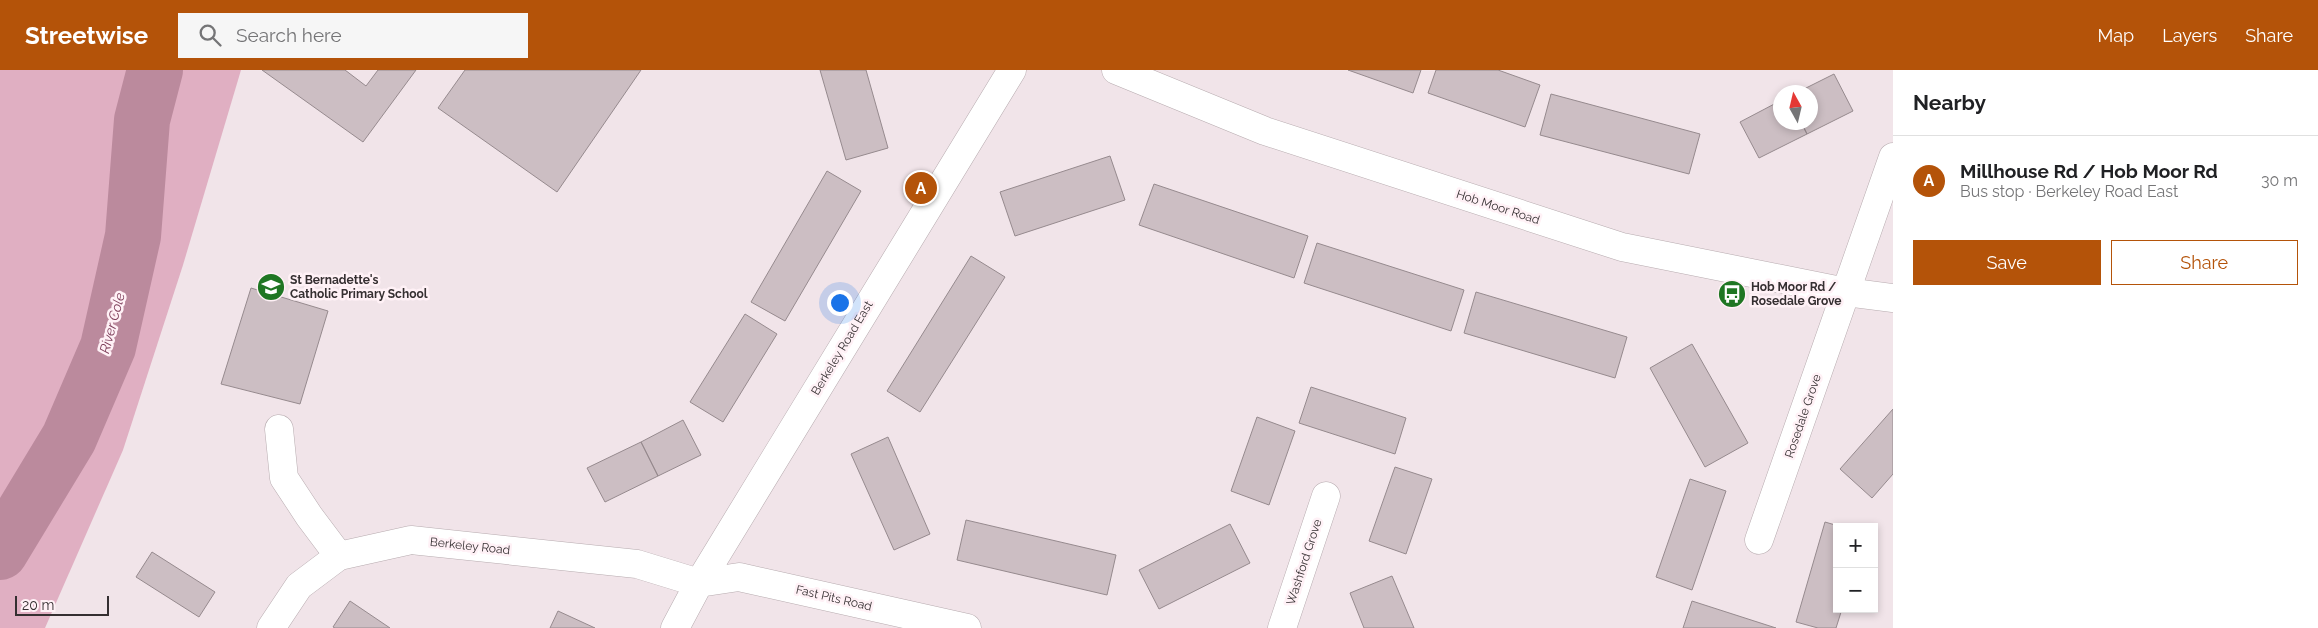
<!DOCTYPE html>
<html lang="en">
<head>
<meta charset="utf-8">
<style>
  :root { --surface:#fff; --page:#f6f6f6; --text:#202124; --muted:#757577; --line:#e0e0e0; --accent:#b45309 }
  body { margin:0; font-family:Raleway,sans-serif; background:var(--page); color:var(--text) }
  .controls { position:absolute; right:15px; bottom:15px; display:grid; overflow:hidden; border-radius:0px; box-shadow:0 2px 8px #0003 }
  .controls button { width:45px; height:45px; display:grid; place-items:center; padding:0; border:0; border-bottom:1px solid var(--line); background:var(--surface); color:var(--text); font:25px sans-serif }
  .compass { position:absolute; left:1773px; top:15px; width:45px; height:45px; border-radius:50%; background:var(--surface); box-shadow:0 2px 8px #0003; rotate:352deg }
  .scale { position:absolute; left:15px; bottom:12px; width:94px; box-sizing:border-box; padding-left:5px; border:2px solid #352f31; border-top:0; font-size:14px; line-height:18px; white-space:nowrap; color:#352f31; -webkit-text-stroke:4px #fff1f6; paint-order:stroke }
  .you { position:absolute; left:839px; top:232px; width:18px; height:18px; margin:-12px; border:4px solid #fff; border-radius:50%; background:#1a73e8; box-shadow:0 0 0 8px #1a73e833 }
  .badge { display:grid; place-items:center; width:32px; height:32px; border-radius:50%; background:var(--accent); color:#fff; font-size:16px; font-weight:700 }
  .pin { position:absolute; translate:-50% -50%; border:2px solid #fff; box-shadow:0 1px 5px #0006 }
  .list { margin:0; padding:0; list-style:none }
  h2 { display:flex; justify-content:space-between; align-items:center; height:65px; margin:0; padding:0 20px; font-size:21px }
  h2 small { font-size:16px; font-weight:400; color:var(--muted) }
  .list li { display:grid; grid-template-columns:32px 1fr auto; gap:15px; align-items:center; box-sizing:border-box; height:90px; padding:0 20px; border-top:1px solid var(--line) }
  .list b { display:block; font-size:19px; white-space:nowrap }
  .list p { margin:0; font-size:16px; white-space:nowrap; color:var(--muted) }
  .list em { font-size:16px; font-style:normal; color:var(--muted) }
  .actions { display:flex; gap:10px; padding:15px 20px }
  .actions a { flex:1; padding:11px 0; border:1px solid var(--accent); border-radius:0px; text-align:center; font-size:18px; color:var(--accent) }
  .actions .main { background:var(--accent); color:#fff }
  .icon { flex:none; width:28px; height:28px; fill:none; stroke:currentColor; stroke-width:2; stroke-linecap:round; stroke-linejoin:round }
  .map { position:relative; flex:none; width:1893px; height:558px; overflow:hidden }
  header { display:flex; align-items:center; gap:30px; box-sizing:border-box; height:70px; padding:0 25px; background:var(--accent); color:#fff }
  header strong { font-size:24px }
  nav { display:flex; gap:28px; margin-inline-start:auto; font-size:18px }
  .search { width:350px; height:45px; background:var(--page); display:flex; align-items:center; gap:12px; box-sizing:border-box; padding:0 18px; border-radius:0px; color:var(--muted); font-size:19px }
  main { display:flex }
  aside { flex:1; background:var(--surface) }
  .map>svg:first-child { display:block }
</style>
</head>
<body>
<header>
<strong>Streetwise</strong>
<div class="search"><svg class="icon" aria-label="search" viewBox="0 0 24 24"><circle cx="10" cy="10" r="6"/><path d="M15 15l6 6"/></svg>Search here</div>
<nav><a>Map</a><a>Layers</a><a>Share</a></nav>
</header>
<main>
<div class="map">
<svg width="1893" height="558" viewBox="0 0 1893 558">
  <rect width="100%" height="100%" fill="#f1e4e9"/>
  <!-- green -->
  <path fill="#e0afc2" d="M0,0H241L183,195L123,380L45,558H0Z"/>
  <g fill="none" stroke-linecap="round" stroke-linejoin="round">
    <!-- river -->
    <path stroke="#bb8a9d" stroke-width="56" d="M0,482L69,368L108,277L133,166L142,50L155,0"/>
  </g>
  <!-- building -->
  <path fill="#ccbec3" stroke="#968a8e" d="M262,0H345L366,16L378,0H416L363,72Z
    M465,0H641L557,122L438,38Z
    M820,0H866L888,78L846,90Z
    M1348,0H1421L1413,23Z
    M1436,0H1498L1540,15L1525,57L1428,23Z
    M1834,4L1853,41L1807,64L1801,52H1810V22H1798Z
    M1551,24L1700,64L1689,104L1540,65Z
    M1780,31V52H1801L1807,64L1759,88L1740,52Z
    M1110,86L1125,130L1015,166L1000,122Z
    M827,101L861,121L785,251L751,232Z
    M1154,114L1308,166L1294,208L1139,155Z
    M1317,173L1464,220L1451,261L1304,213Z
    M971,186L1005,207L920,342L887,321Z
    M251,218L328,241L300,334L221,314Z
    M1476,222L1627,267L1615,308L1464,263Z
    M745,244L777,264L723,352L690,332Z
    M1692,274L1748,373L1705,397L1650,298Z
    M1311,317L1406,348L1395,384L1299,353Z
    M1893,339V404L1872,428L1840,399Z
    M1257,347L1295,361L1269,435L1231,421Z
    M683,350L701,385L658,406L641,372Z
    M888,367L930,464L894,480L851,384Z
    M641,372L658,406L605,432L587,398Z
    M1395,397L1432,409L1406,484L1369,471Z
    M1690,409L1726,421L1692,520L1656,507Z
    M966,450L1116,485L1107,525L957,490Z
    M1825,452L1842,457H1837V539H1842L1836,558H1818L1796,552Z
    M1230,454L1250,493L1159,539L1139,500Z
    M152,482L215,522L199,547L136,507Z
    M1392,506L1414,558H1364L1350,523Z
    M350,531L390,558H335L333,557Z
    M1692,531L1776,558H1683Z
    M558,541L595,558H550Z"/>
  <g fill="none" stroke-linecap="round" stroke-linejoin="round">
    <defs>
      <path id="minor" d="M1116,0L1265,61L1622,177L1846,222L1893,228
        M279,359L284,408L309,446L339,486
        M1759,470L1893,87
        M271,558L299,516L339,486L411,470L637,494L699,513L739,507L967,558
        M675,558L699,513L1012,0
        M1282,558L1326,426"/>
    </defs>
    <!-- minor casing -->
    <use href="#minor" stroke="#b7abaf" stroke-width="29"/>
    <!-- minor -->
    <use href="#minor" stroke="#fff" stroke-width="28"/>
  </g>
  <!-- icons -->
  <defs>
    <symbol id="school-disc" viewBox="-11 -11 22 22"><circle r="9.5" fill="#1f7623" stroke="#fff1f6"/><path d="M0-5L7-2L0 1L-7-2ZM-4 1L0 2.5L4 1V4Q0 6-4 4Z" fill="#fff"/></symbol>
    <symbol id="bus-disc" viewBox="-11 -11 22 22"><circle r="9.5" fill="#1f7623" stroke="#fff1f6"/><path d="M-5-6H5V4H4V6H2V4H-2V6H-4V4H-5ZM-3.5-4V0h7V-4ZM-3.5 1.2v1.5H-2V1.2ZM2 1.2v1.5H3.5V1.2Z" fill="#fff"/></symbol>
  </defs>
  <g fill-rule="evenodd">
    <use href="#school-disc" x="255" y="201" width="32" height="32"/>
    <use href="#bus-disc" x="1716" y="208" width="32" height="32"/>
  </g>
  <g text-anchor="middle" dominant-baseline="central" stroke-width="5" stroke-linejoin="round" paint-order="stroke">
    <!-- street labels -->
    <g font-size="12" fill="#352f31" stroke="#fff1f6">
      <text transform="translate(1498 137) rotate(18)">Hob Moor Road</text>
      <text transform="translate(842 278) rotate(-59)">Berkeley Road East</text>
      <text transform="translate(1803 346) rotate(-71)">Rosedale Grove</text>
      <text transform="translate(470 476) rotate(6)">Berkeley Road</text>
      <text transform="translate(1304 492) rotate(-72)">Washford Grove</text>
      <text transform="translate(834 528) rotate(13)">Fast Pits Road</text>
    </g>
    <!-- poi labels -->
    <g font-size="12" font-weight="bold" fill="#352f31" stroke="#fff1f6" text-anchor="start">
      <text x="290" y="210">St Bernadette's<tspan x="290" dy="14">Catholic Primary School</tspan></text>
      <text x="1751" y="217">Hob Moor Rd /<tspan x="1751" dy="14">Rosedale Grove</tspan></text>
    </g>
    <!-- water labels -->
    <g font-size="14" font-style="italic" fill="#7e3e5a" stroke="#fff1f6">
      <text transform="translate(112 253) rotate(-75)">River Cole</text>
    </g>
  </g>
</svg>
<div class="controls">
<button>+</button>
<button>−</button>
</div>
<svg class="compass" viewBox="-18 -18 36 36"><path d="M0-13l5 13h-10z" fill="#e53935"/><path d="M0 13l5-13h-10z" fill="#757577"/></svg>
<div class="scale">20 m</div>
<div class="you"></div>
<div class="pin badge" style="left:921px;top:118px">A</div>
</div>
<aside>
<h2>Nearby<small></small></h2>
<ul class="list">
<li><span class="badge">A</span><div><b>Millhouse Rd / Hob Moor Rd</b><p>Bus stop · Berkeley Road East</p></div><em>30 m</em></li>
</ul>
<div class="actions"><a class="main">Save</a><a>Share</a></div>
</aside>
</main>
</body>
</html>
